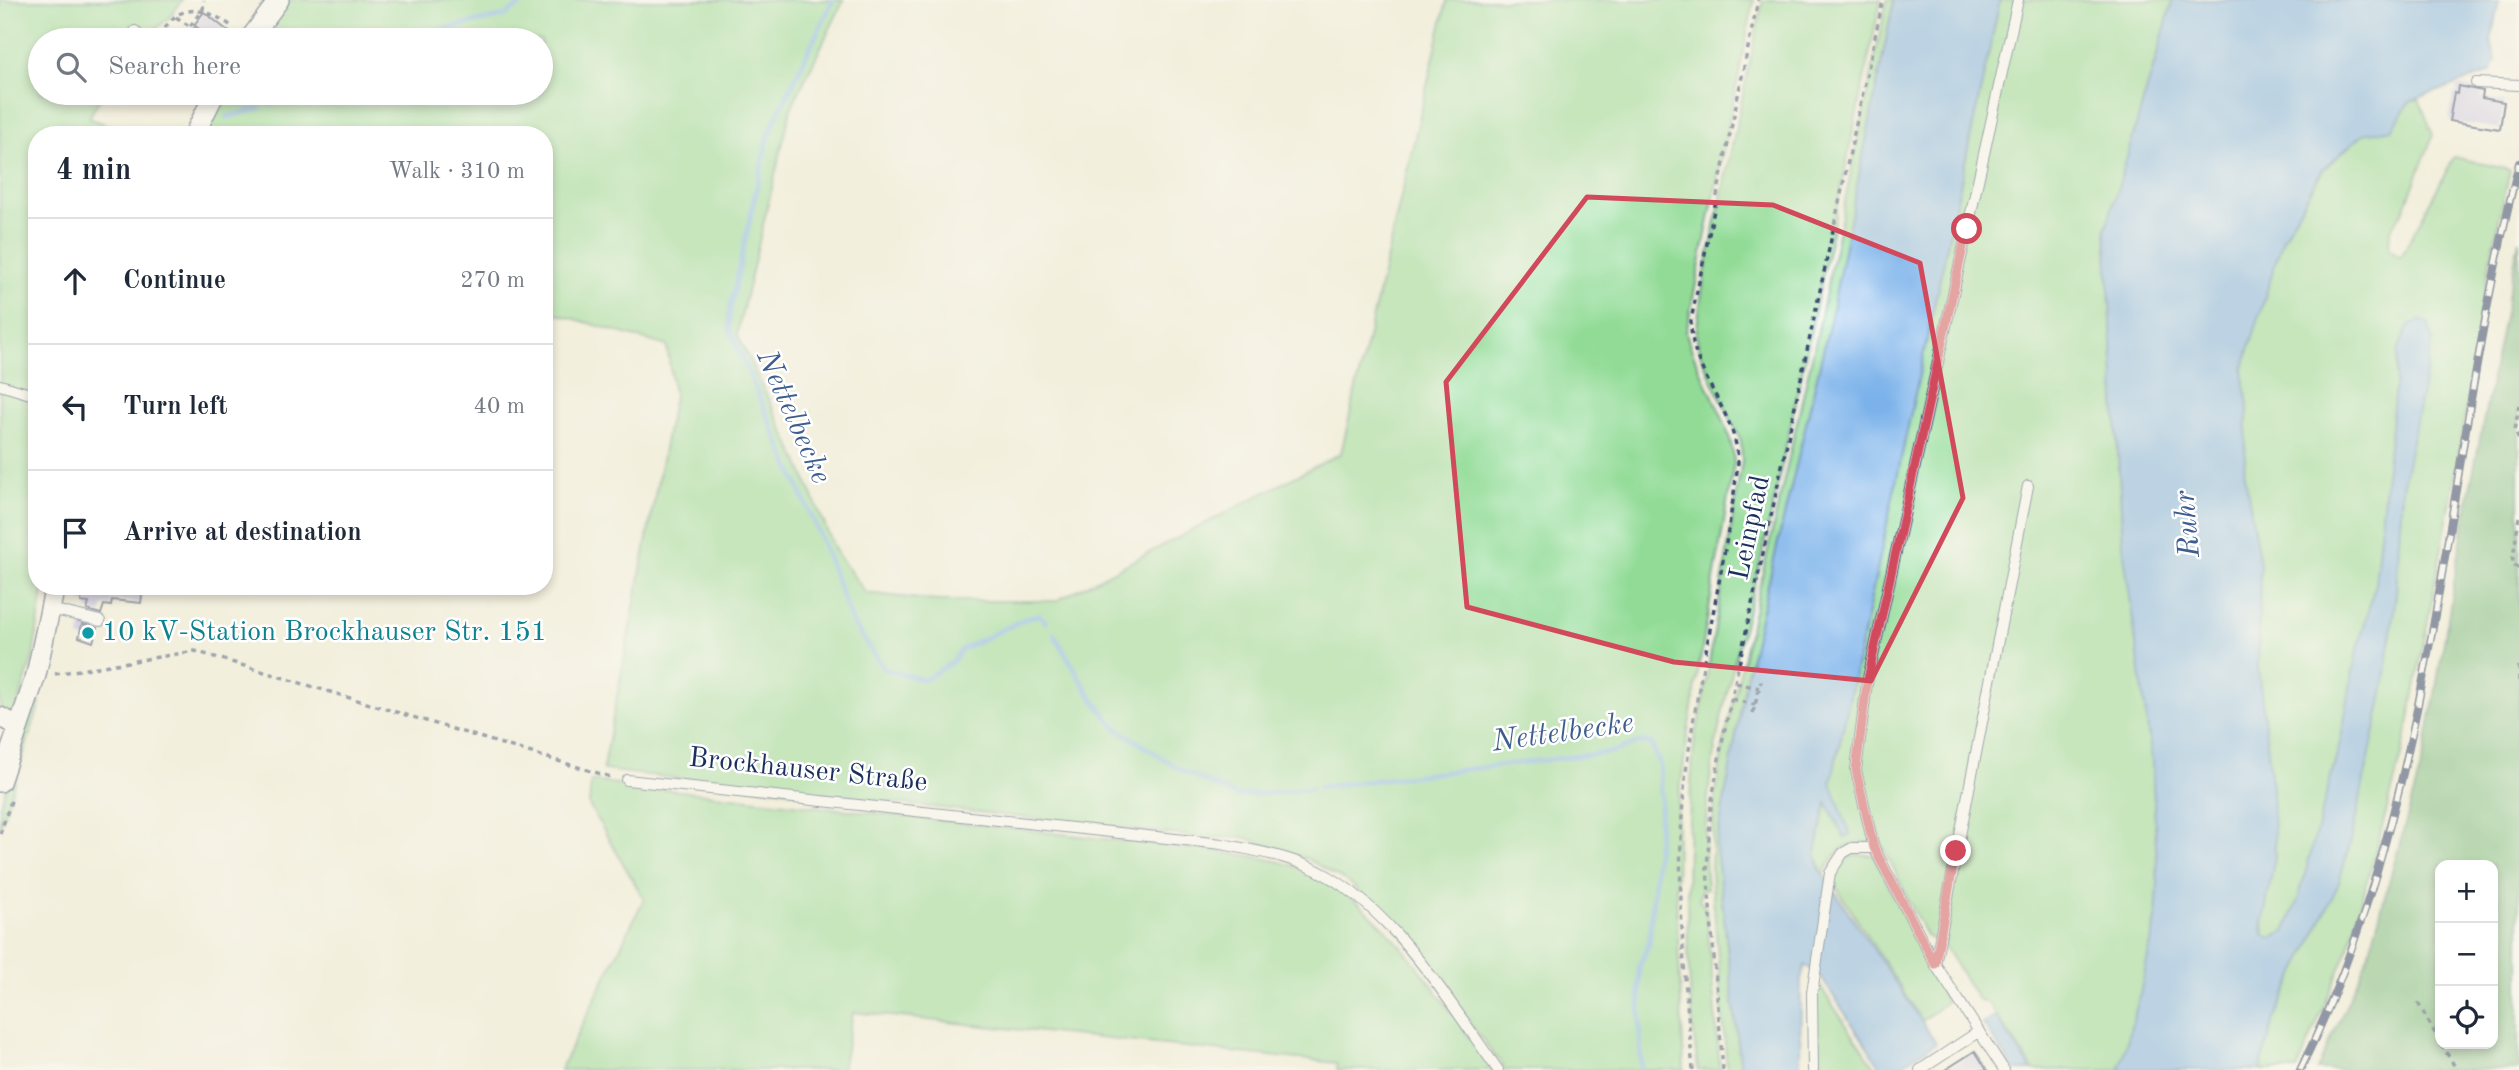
<!DOCTYPE html>
<html lang="en">
<head>
<meta charset="utf-8">
<style>
  :root { --surface:#fff; --page:#f6f6f7; --text:#1f2937; --muted:#747a83; --line:#e0e1e3 }
  body { margin:0; font-family:"Old Standard TT",serif; background:var(--page); color:var(--text) }
  .controls { position:absolute; right:21px; bottom:21px; display:grid; overflow:hidden; border-radius:14px; box-shadow:0 4px 10px #0003 }
  .controls button { width:63px; height:63px; display:grid; place-items:center; padding:0; border:0; border-bottom:2px solid var(--line); background:var(--surface); color:var(--text); font:35px sans-serif }
  .stop { position:absolute; width:21px; height:21px; margin:-16px; border:5px solid #d1495b; border-radius:50%; background:#fff }
  .stop.end { background:#d1495b; border-color:#fff; box-shadow:0 2px 7px #0008 }
  .list { margin:0; padding:0; list-style:none }
  h2 { display:flex; justify-content:space-between; align-items:center; height:91px; margin:0; padding:0 28px; font-size:30px }
  h2 small { font-size:23px; font-weight:400; color:var(--muted) }
  .list li { display:grid; grid-template-columns:46px 1fr auto; gap:21px; align-items:center; box-sizing:border-box; height:126px; padding:0 28px; border-top:2px solid var(--line) }
  .list b { display:block; font-size:26px; white-space:nowrap }
  .list em { font-size:23px; font-style:normal; color:var(--muted) }
  .icon { flex:none; width:38px; height:38px; fill:none; stroke:currentColor; stroke-width:2; stroke-linecap:round; stroke-linejoin:round }
  .map { position:relative; flex:none; width:2519px; height:1070px; overflow:hidden }
  .search { position:absolute; background:var(--surface); box-shadow:0 4px 10px #0003; left:28px; top:28px; width:525px; height:77px; display:flex; align-items:center; gap:18px; box-sizing:border-box; padding:0 24px; border-radius:38px; color:var(--muted); font-size:26px }
  .panel { position:absolute; background:var(--surface); box-shadow:0 4px 10px #0003; left:28px; top:126px; width:525px; height:469px; border-radius:28px }
  .map>svg:first-child { display:block }
</style>
</head>
<body>
<div class="map">
<svg width="2519" height="1070" viewBox="0 0 2519 1070">
  <rect width="100%" height="100%" fill="#fff"/>
  <filter id="ink" filterUnits="userSpaceOnUse"><feTurbulence type="fractalNoise" baseFrequency=".0143" numOctaves="2"/><feDisplacementMap in="SourceGraphic" scale="14" xChannelSelector="R" yChannelSelector="G"/><feConvolveMatrix kernelMatrix="1 2 1 2 8 2 1 2 1" color-interpolation-filters="sRGB"/></filter>
  <filter id="wash" filterUnits="userSpaceOnUse"><feTurbulence type="fractalNoise" baseFrequency=".00686" numOctaves="4" result="noise"/><feDisplacementMap in="SourceGraphic" scale="28" xChannelSelector="R" yChannelSelector="G"/><feGaussianBlur stdDeviation="1.57" result="paint"/><feColorMatrix in="noise" values="0 0 0 0 0 0 0 0 0 0 0 0 0 0 0 0 0 1.4 0 .05"/><feComposite in="paint" operator="in"/></filter>
  <g filter="url(#wash)">
    <rect width="100%" height="100%" fill="#f3efdd"/>
    <!-- green -->
    <path fill="#92db96" stroke="#56857a" stroke-width="2" d="M0,0H182L170,17L142,40H40V93H103L89,118L133,135H37V586H44L33,657L14,717L0,711Z
      M288,0H844L791,108L737,334L799,463L836,552L866,593L937,601H1056L1341,453L1447,0H1754L1686,332C1697,377 1731,416 1734,463L1688,731L1677,813L1676,896L1684,1070H1506L1395,927L1351,884L1307,859L1243,837L1206,838L603,770L674,396L667,346L544,310V135H203L224,93H541V40H260Z
      M1763,0H1881C1842,182 1805,364 1764,545C1739,656 1695,774 1707,889L1701,891L1699,900L1706,908L1720,1070H1698C1683,959 1685,844 1695,733L1700,720L1742,461L1741,441L1701,356L1696,334L1704,278Z
      M1887,0H1894L1829,326L1747,674L1716,847L1741,1070H1727L1711,870L1714,805L1723,747L1816,339Z
      M2000,0H2173L2106,229L2123,546L2152,760L2158,883L2156,919L2140,995L2119,1070H2034L1988,1003L1979,1001L1944,946L1926,936L1881,842C1845,842 1841,843 1823,875L1816,852L1827,800L1844,837L1831,784Z
      M2419,99L2433,135L2404,210L2390,229L2389,249L2401,257L2454,157L2510,170L2488,271L2451,499L2403,751L2349,947L2297,1070H2260L2274,1019L2338,885L2351,840L2384,689L2396,593L2402,488L2410,443L2399,349L2375,584L2355,661L2341,739L2299,897L2285,932L2273,938L2264,936L2263,918L2275,856L2271,775L2258,669L2260,565L2244,470L2248,408L2243,369L2283,238L2323,170L2363,134L2392,129L2410,101Z
      M40,703L0,827V806L34,705Z
      M591,781L1212,851C1243,855 1276,858 1305,870C1385,903 1443,1003 1493,1070H1337V1063L853,1012L842,1070H560L644,899L589,805Z
      M1860,854L1874,856L1946,1002L1922,1021L1833,882C1836,865 1844,858 1860,854Z
      M1819,985L1877,1070H1815V991Z"/>
    <!-- forest -->
    <path fill="#75bb7f" stroke="#48756e" stroke-width="2" fill-rule="evenodd" d="M2519,240V1070H2317L2368,957L2425,753L2469,494ZM2440,865H2493V1044H2440Z"/>
    <!-- water -->
    <path fill="#7bb2ea" stroke="#4b70a4" stroke-width="2" d="M1894,0H2000L1831,783L1850,834L1844,838L1827,802L1816,852L1819,868L1936,1043L1893,1070H1883L1820,976L1805,965L1801,979L1800,1070H1741L1716,847L1747,674L1829,326Z
      M2173,0H2499L2491,41L2496,61L2491,72L2410,101L2392,129L2363,134L2322,170L2283,238L2243,369L2248,408L2244,470L2260,565L2258,669L2271,775L2275,856L2262,929L2264,936L2273,938L2285,932L2299,897L2341,739L2355,661L2375,584L2399,348L2409,325L2421,320L2428,324L2433,340L2402,488L2396,593L2384,689L2351,840L2338,885L2274,1019L2260,1070H2119L2140,995L2156,919L2158,883L2152,760L2123,546L2106,229Z
      M1995,1016L2032,1070H2015L1983,1024Z"/>
    <g fill="none" stroke-linecap="round" stroke-linejoin="round">
      <!-- stream -->
      <path stroke="#7bb2ea" stroke-width="5" d="M833,0L773,124L766,145L729,314L730,330L820,536L852,622L884,669L924,680L951,663L962,649L1029,617L1039,615L1046,622
        M430,40L439,30L504,16L528,0
        M270,105L298,93
        M227,117L260,108
        M1054,634L1090,695L1115,727L1179,769L1237,796L1311,789
        M1319,787L1612,752L1641,742L1651,743L1660,765L1661,802L1649,943L1639,967L1641,1070"/>
    </g>
    <g id="blocks">
      <!-- building -->
      <path fill="#b7afe5" d="M204,12L237,38V40H213L194,25Z
        M2458,86L2483,91L2482,98L2504,102L2500,129L2449,121L2454,93L2457,94Z
        M82,586H143L141,603L112,600L111,606L104,605L101,614L87,610L89,603L81,602Z
        M82,624L97,628L93,642L79,637Z
        M1975,1051L1987,1070H1945Z"/>
    </g>
  </g>
  <g filter="url(#ink)">
    <use href="#blocks" fill-opacity="0" stroke="#3b4c71" stroke-width="2"/>
    <g fill="none" stroke-linecap="round" stroke-linejoin="round">
      <defs>
        <path id="service" d="M135,31L142,40
          M2476,83L2519,85
          M0,385L37,396
          M51,609L100,621
          M627,780L1222,844C1250,850 1278,854 1305,865C1387,897 1448,1001 1498,1070
          M1874,848L1856,770L1867,683L2018,0
          M1935,964L2028,486
          M1813,1070L1812,993L1830,873L1843,853L1852,848H1874L1935,964L2004,1070
          M1920,1070L1978,1032"/>
        <path id="minor" d="M249,40L279,0
          M194,135L215,93
          M0,717L19,726
          M0,782L36,675L55,586"/>
      </defs>
      <!-- service casing -->
      <use href="#service" stroke="#3b4c71" stroke-width="12"/>
      <!-- minor casing -->
      <use href="#minor" stroke="#3b4c71" stroke-width="22"/>
      <!-- path -->
      <path stroke="#3b4c71" stroke-width="3.5" stroke-dasharray="5 5" stroke-linecap="butt" d="M176,17L204,36
        M190,26L203,9L204,0
        M165,28C182,0 211,10 234,28
        M2519,405L2515,431L2519,440
        M2519,517L2512,564L2519,568
        M2519,666V685
        M55,674L195,651L614,778
        M1736,683L1759,688
        M1732,699L1755,705
        M1753,713L1761,681
        M0,834L12,798
        M2418,1003L2440,1042
        M2441,1044L2457,1070
        M1693,1070C1684,973 1674,869 1686,772C1699,668 1726,566 1738,462C1737,410 1689,373 1691,320L1758,0
        M1723,1070L1707,869L1711,806L1721,747L1883,0"/>
      <!-- service -->
      <use href="#service" stroke="#fff" stroke-width="10"/>
      <!-- minor -->
      <use href="#minor" stroke="#fff" stroke-width="19"/>
      <defs>
        <path id="rail" d="M2300,1070C2441,786 2442,466 2519,163"/>
      </defs>
      <!-- rail casing -->
      <use href="#rail" stroke="#1b2f5e" stroke-width="8"/>
      <!-- rail -->
      <use href="#rail" stroke="#fff" stroke-width="5" stroke-dasharray="16" stroke-linecap="butt"/>
    </g>
  </g>
  <g fill="none" stroke-linecap="round" stroke-linejoin="round" filter="url(#ink)">
    <!-- route -->
    <path stroke="#d1495b" stroke-width="9" d="M1956,851L1935,964L1874,848L1856,770L1867,683L1967,229"/>
  </g>
  <!-- marked area -->
  <path d="M0 0H2519V1070H0ZM1587,197L1773,205L1920,263L1963,498L1871,681L1674,662L1467,607L1446,382Z" fill="#f3efdd" fill-opacity=".55" fill-rule="evenodd"/>
  <path fill="none" stroke="#d1495b" stroke-width="5" stroke-linejoin="round" d="M1587,197L1773,205L1920,263L1963,498L1871,681L1674,662L1467,607L1446,382Z"/>
  <!-- markers -->
  <circle fill="#0f9aa8" stroke="#fff" stroke-width="2.5" cx="88" cy="633" r="7"/>
  <g text-anchor="middle" dominant-baseline="central" stroke-width="5" stroke-linejoin="round" paint-order="stroke">
    <!-- street labels -->
    <g font-size="28" fill="#1b2f5e" stroke="#fff">
      <text transform="translate(1751 528) rotate(-78)">Leinpfad</text>
      <text transform="translate(808 771) rotate(6)">Brockhauser Straße</text>
    </g>
    <!-- culture labels -->
    <g font-size="28" fill="#0d838f" stroke="#fff" text-anchor="start">
      <text x="102" y="633">10 kV-Station Brockhauser Str. 151</text>
    </g>
    <!-- water labels -->
    <g font-size="30" font-style="italic" fill="#3d5d8f" stroke="#fff">
      <text transform="translate(793 417) rotate(66)">Nettelbecke</text>
      <text transform="translate(2188 524) rotate(-95)">Ruhr</text>
      <text transform="translate(1563 733) rotate(-8)">Nettelbecke</text>
    </g>
  </g>
</svg>
<div class="controls">
<button>+</button>
<button>−</button>
<button><svg class="icon" aria-label="locate" viewBox="0 0 24 24"><circle cx="12" cy="12" r="6"/><path d="M12 2v4M12 18v4M2 12h4M18 12h4"/></svg></button>
</div>
<div class="stop" style="left:1967px;top:229px"></div>
<div class="stop end" style="left:1956px;top:851px"></div>
<div class="search"><svg class="icon" aria-label="search" viewBox="0 0 24 24"><circle cx="10" cy="10" r="6"/><path d="M15 15l6 6"/></svg>Search here</div>
<section class="panel">
<h2>4 min<small>Walk · 310 m</small></h2>
<ul class="list">
<li><svg class="icon" aria-label="ahead" viewBox="0 0 24 24"><path d="M12 20V5M6 11l6-6 6 6"/></svg><div><b>Continue</b></div><em>270 m</em></li>
<li><svg class="icon" aria-label="left" viewBox="0 0 24 24"><path d="M17 20v-9H6M10 6l-5 5 5 5"/></svg><div><b>Turn left</b></div><em>40 m</em></li>
<li><svg class="icon" aria-label="arrive" viewBox="0 0 24 24"><path d="M6 21V4h12l-3 4 3 4H6"/></svg><div><b>Arrive at destination</b></div></li>
</ul>
</section>
</div>
</body>
</html>
